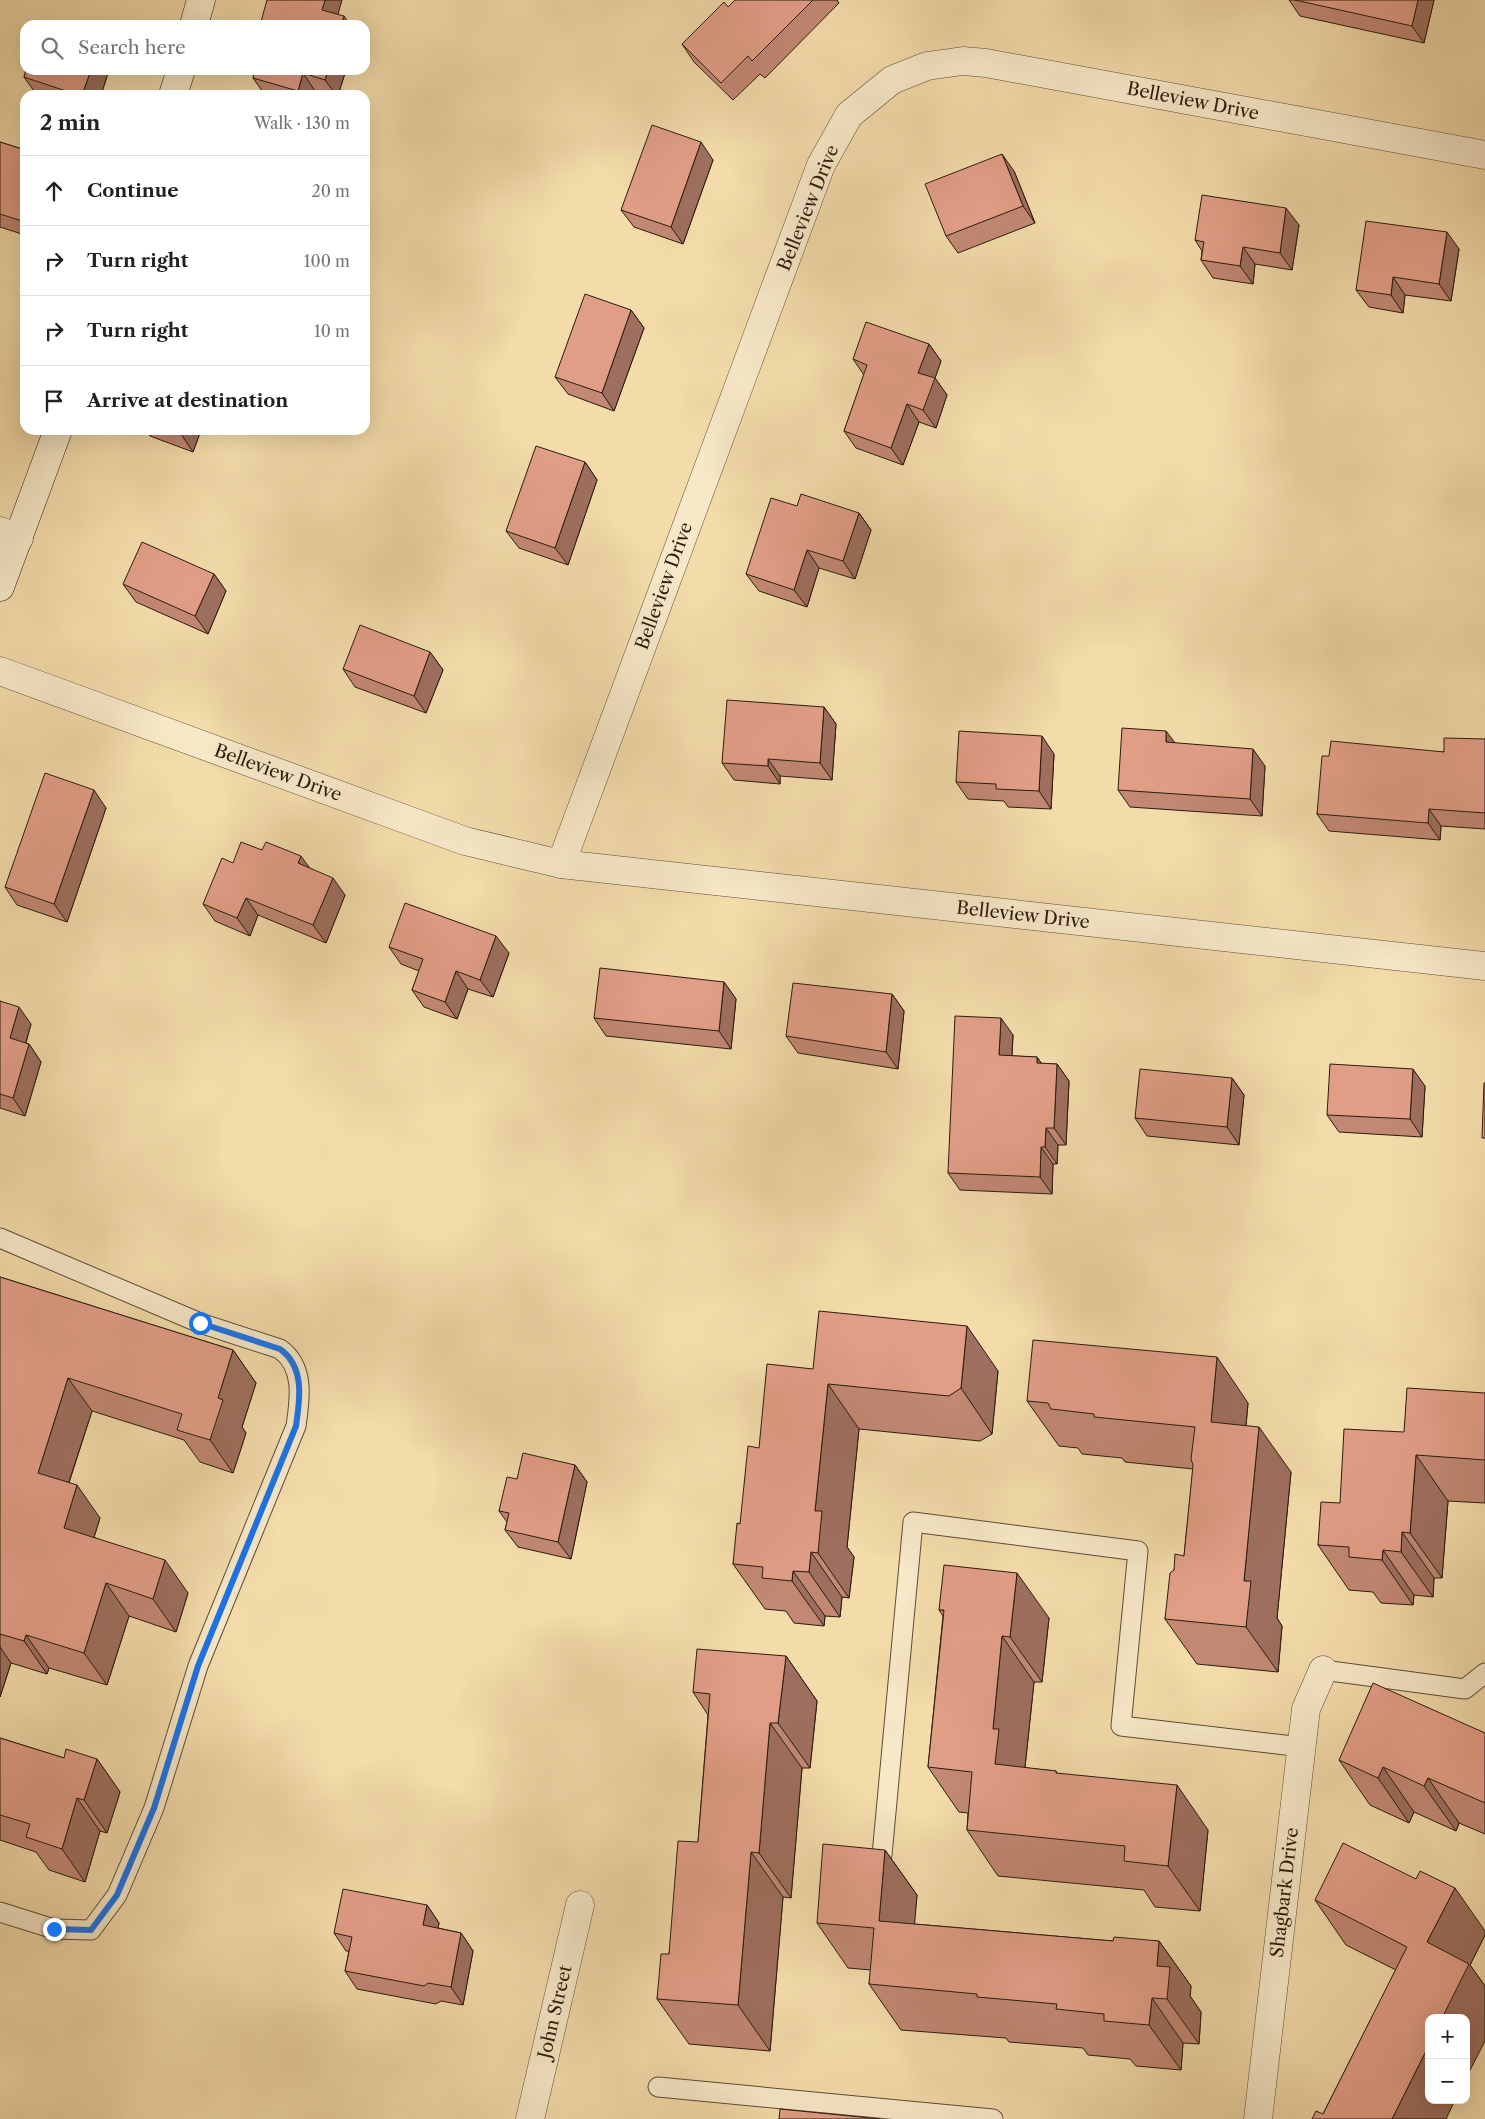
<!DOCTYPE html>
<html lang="en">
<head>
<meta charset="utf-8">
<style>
  :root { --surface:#fff; --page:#f6f6f6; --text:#202124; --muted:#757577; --line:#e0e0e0 }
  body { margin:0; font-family:"Libre Caslon Text",serif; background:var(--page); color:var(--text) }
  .controls { position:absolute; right:15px; bottom:15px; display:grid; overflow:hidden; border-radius:10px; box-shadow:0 5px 20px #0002 }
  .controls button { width:45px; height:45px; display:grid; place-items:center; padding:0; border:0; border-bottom:1px solid var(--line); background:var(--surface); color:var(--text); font:25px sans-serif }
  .stop { position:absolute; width:15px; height:15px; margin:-11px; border:4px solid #1a73e8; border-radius:50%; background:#fff }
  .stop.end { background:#1a73e8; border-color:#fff; box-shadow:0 1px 5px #0008 }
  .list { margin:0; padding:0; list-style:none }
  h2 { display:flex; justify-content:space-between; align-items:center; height:65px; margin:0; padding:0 20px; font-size:21px }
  h2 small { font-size:16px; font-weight:400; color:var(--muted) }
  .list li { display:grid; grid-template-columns:32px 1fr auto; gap:15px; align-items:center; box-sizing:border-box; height:70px; padding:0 20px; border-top:1px solid var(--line) }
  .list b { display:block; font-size:19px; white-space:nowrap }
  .list em { font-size:16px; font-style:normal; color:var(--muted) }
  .icon { flex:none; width:28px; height:28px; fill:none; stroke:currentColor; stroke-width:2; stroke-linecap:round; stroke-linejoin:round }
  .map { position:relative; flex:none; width:1485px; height:2119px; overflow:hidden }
  .search { position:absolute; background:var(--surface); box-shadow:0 5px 20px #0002; left:20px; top:20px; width:350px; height:55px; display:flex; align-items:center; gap:12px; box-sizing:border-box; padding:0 18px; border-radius:15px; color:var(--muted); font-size:19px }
  .panel { position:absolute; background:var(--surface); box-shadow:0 5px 20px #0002; left:20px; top:90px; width:350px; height:345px; border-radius:15px }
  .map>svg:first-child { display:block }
</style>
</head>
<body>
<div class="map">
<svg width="1485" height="2119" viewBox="0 0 1485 2119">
  <rect width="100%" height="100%" fill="#f3dbaa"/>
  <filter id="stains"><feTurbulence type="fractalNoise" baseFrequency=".004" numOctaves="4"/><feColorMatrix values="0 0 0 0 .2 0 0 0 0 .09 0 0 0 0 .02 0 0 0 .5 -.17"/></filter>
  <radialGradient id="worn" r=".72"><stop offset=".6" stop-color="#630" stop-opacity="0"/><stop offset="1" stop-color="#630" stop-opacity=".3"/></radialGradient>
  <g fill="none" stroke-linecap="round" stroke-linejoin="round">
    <defs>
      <path id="lane" d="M0,1238L200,1323L280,1349C305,1367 300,1399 296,1426L198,1666L154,1808L117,1895L91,1930L54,1929L0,1912
        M1323,1670L1465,1689L1485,1673
        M882,1855L913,1522L1138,1551L1121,1726L1302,1747
        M658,2087L993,2119"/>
      <g id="street">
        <path id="s1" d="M1485,155L986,63L963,61L927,66L892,80L849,115L821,165L561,864L1485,966"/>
        <path d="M0,531L19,538"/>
        <path id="s2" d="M0,671L465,841L561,864"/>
        <path id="s3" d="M530,2119L580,1905"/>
        <path id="s4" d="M1258,2119L1306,1709L1323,1670"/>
      </g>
      <path id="secondary" d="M194,25L201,0
        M173,95L181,70
        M0,587L58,430"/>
    </defs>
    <!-- lane casing -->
    <use href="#lane" stroke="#5d4b34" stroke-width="21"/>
    <!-- street casing -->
    <use href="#street" stroke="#5d4b34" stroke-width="29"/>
    <!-- secondary casing -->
    <use href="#secondary" stroke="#2b1b0d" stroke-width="29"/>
    <!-- lane -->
    <use href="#lane" stroke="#f7e8c8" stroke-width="19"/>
    <!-- street -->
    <use href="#street" stroke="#f7e8c8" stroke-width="28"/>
    <!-- secondary -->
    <use href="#secondary" stroke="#f7e8c8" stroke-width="28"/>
  </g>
  <!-- wall -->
  <path fill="#c28874" stroke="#2b1b0d" d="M735,0H837L839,3L765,78L760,74L733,100L694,62L682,44L728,7Z
    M1289,0H1434L1424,43L1300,16Z
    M26,70H109L101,95H39L36,94L24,77Z
    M255,70H346L338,95H329L315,91L314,95H265L253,78Z
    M0,142L25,150V235L0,227Z
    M713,160L683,244L634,227L621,210Z
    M1014,171L1035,223L958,253L946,236Z
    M1299,225L1292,270L1255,264L1253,284L1213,278L1201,260L1202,251L1195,240Z
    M1459,249L1451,301L1405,295L1403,313L1369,307L1356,290Z
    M631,310L644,328L614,411L568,394L555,377Z
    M929,344L941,361L935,378L947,395L936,428L919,422L903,465L856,448L844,431L864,375L853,359Z
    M146,430H201L193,452L150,436Z
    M585,462L597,480L568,565L519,548L506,531Z
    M797,506L859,513L871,530L855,579L819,568L807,607L759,591L746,574Z
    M214,574L226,591L208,634L136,602L123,584Z
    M430,652L443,670L426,713L355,687L343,669Z
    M824,707L836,724L832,780L780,776V784L734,780L722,763Z
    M1485,739V829L1441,826L1440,840L1329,831L1317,814L1329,756L1444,752Z
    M1175,743L1265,766L1262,816L1130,807L1118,790Z
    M1054,754L1051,809L1008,807L1004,801L968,799L956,782Z
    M106,808L67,922L17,905L5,887Z
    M233,863L310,868L345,895L326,943L258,915L250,936L215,921L203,904Z
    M389,947L509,953L493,997L468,989L457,1019L424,1007L412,990L419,971L401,964Z
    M724,982L736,999L731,1049L606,1036L594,1018Z
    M892,994L904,1011L898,1069L798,1053L786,1036Z
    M0,1001L31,1024L26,1043L29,1044L41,1062L25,1116L0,1108Z
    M1013,1035L1012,1056L1037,1057L1042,1064H1057L1069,1081L1066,1145H1058L1057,1164H1053L1052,1194L960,1190L948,1173Z
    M1232,1078L1244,1095L1239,1145L1147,1136L1135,1118Z
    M1425,1086L1422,1137L1339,1132L1327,1115Z
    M0,1277L233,1350L256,1383L242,1427L246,1433L233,1473L200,1462L184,1440L92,1411L69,1483L100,1518L94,1537L188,1593L176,1632L129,1616L107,1685L49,1668L47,1674L11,1663L0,1697Z
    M813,1369L998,1371L992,1434L980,1441L859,1429L847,1547L854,1557L849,1598L842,1597L840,1617L825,1616L824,1626L794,1623L786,1611L765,1609L733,1564L740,1524L759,1448Z
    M1485,1393V1503L1448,1501L1442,1578H1434L1433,1597L1414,1595L1413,1605L1381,1603L1373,1592L1349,1590L1318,1545L1340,1503L1404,1432Z
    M1027,1401L1248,1403L1246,1426L1291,1472L1277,1618L1282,1626L1278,1672L1197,1664L1165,1619L1174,1570L1184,1556L1193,1469L1125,1462L1122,1458L1082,1454L1078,1448L1059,1446Z
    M575,1465L587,1482L571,1559L518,1547L505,1530L507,1522L499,1511L517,1479Z
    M939,1610L1049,1618L1042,1682H1034L1025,1767L1026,1768L1056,1771L1057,1773L1208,1830L1200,1911L1155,1907L1144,1890L998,1876L967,1830L968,1813L959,1812L928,1767L943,1616Z
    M786,1656L817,1701L810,1768H802L791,1898L783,1897L770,2051L689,2044L657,1999L698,1842L708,1715L693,1692Z
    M1485,1733V1834L1459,1823L1456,1831L1414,1812L1409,1823L1370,1805L1339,1760Z
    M0,1738L64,1758L97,1759L120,1792L107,1833L100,1831L85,1882L49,1870L36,1852L0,1840Z
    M885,1850L917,1895L914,1924L1113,1941H1159L1191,1986L1190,1996L1201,2012L1199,2044L1183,2043L1181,2070L1136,2066L1130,2059L1088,2055L1083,2048L1009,2042L1006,2038L901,2030L869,1984L871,1970L848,1968L817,1923Z
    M1315,1900L1485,1931V1935L1470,1965L1485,1986V2041L1323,2114L1396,1970L1346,1945Z
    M427,1905L439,1923L438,1928L461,1933L473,1951L463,2005L441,2001L436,2004L357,1989L345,1971L349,1951H346L334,1933Z"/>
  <!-- shaded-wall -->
  <path fill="#9e6f5e" stroke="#2b1b0d" d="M325,0H342L335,25L322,10Z
    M1418,0H1434L1424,43L1412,26Z
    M344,16L350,25H341Z
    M91,70H109L101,95H82Z
    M328,70H346L338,95H336L325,80Z
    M303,73L315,91L314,95H301L298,91Z
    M701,142L713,160L683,244L671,227Z
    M1002,154L1014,171L1035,223L1023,206Z
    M1286,208L1299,225L1292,270L1280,253Z
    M1447,232L1459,249L1451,301L1439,284Z
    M1243,247L1255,264L1253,284L1240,266Z
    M1393,277L1405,295L1403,313L1391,295Z
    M631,310L644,328L614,411L602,393Z
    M929,344L941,361L935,378L947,395L936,428L923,410L918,373Z
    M907,404L919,422L903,465L891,448Z
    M183,430H201L193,452L181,434Z
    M585,462L597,480L568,565L555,548Z
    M859,513L871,530L855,579L843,561Z
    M807,550L819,568L807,607L794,590Z
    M214,574L226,591L208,634L195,616Z
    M430,652L443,670L426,713L414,696Z
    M824,707L836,724L832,780L820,763Z
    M1166,731L1179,748L1166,742Z
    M1042,736L1054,754L1051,809L1039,791Z
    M1253,749L1265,766L1262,816L1250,799Z
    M768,759L780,776V784L768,766Z
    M94,790L106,808L67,922L54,904Z
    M1429,809L1441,826L1440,840L1428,823Z
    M301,856L314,874L298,863Z
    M333,878L345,895L326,943L313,925Z
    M246,898L258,915L250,936L237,918Z
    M496,936L509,953L493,997L480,980Z
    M456,971L468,989L457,1019L445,1002Z
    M724,982L736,999L731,1049L719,1031Z
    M892,994L904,1011L898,1069L886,1052Z
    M19,1007L31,1024L22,1056L10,1038Z
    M1001,1018L1013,1035L1011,1072L999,1055Z
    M29,1044L41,1062L25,1116L13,1098Z
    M1037,1057L1049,1074L1037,1063Z
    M1057,1064L1069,1081L1066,1145L1054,1128Z
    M1413,1069L1425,1086L1422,1137L1410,1119Z
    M1232,1078L1244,1095L1239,1145L1227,1127Z
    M1046,1128L1058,1145L1057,1164L1045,1147Z
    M1041,1147L1053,1164L1052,1194L1040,1177Z
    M967,1326L998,1371L992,1434L961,1388Z
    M233,1350L256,1383L242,1427L246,1433L233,1473L210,1440L218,1398Z
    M1217,1357L1248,1403L1242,1467L1211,1422Z
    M68,1378L92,1411L61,1506L38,1473Z
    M828,1384L859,1429L847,1547L854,1557L849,1598L818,1553L815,1511Z
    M1259,1427L1291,1472L1277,1618L1282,1626L1278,1672L1246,1627L1244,1581Z
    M1416,1455L1448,1501L1442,1578L1410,1533Z
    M575,1465L587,1482L571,1559L558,1542Z
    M77,1485L100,1518L87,1560L64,1528Z
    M1402,1532L1434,1578L1433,1597L1401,1552Z
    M1383,1550L1414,1595L1413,1605L1382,1560Z
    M811,1552L842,1597L840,1617L809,1572Z
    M165,1560L188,1593L176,1632L153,1599Z
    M793,1571L825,1616L824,1626L792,1581Z
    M1017,1573L1049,1618L1042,1682L1010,1637Z
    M106,1583L129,1616L107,1685L84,1653Z
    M26,1635L49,1668L47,1674L24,1641Z
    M1002,1636L1034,1682L1025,1767L1030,1774L995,1764L993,1729Z
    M0,1647L11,1663L0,1697Z
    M786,1656L817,1701L810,1768L778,1723Z
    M770,1723L802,1768L791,1898L759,1853Z
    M97,1759L120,1792L107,1833L84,1800Z
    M1383,1767L1414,1812L1409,1823L1378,1778Z
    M1428,1778L1459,1823L1456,1831L1424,1786Z
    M1177,1785L1208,1830L1200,1911L1168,1866Z
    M77,1798L100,1831L85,1882L62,1849Z
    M885,1850L917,1895L911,1966L879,1921Z
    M751,1852L783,1897L770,2051L738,2005Z
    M1455,1888L1485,1931V1935L1470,1965L1485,1986V2041L1466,2078V2018H1442L1427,1942Z
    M427,1905L439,1923L435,1943L423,1925Z
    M461,1933L473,1951L463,2005L451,1987Z
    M1159,1941L1191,1986L1190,1996L1201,2012L1199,2044L1167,1999L1157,1966Z
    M1152,1998L1183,2043L1181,2070L1149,2025Z
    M1429,2045V2100H1455L1446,2119H1392Z"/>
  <!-- building -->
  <path fill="#e19e87" stroke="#2b1b0d" d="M267,0H325L322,10L344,16L341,25H260Z
    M735,0H813L752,61L748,56L721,83L682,44L724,2L728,7Z
    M1295,0H1418L1412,26Z
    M26,70H91L82,95H78L24,77Z
    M255,70H328L325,80L303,73L298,91L253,78Z
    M652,125L701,142L671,227L621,210Z
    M0,142L25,150V222L0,214Z
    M1002,154L1023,206L946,236L925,184Z
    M1202,195L1286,208L1280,253L1243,247L1240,266L1201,260L1204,242L1195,240Z
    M1366,221L1447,232L1439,284L1393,277L1391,295L1356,290Z
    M585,294L631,310L602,393L555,377Z
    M866,322L929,344L918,373L935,378L923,410L907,404L891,448L844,431L867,365L853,359Z
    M169,430H183L181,434Z
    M536,446L585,462L555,548L506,531Z
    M801,494L859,513L843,561L807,550L794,590L746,574L771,498L797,506Z
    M142,542L214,574L195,616L123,584Z
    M360,625L430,652L414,696L343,669Z
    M727,700L824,707L820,763L768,759V766L722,763Z
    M1122,728L1166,731V742L1253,749L1250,799L1118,790Z
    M959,731L1042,736L1039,791L996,789V784L956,782Z
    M1444,738L1485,739V813L1429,809L1428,823L1317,814L1322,756H1329L1331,741L1444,752Z
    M45,773L94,790L54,904L5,887Z
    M241,842L262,850L266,842L301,856L298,863L333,878L313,925L246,898L237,918L203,904L222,858L233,863Z
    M405,903L496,936L480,980L456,971L445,1002L412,990L423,959L389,947Z
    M600,968L724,982L719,1031L594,1018Z
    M793,983L892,994L886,1052L786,1036Z
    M0,1001L19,1007L10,1038L29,1044L13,1098L0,1094Z
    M955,1016L1001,1018L999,1055L1037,1057V1063L1057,1064L1054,1128H1046L1045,1147H1041L1040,1177L948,1173Z
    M1330,1064L1413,1069L1410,1119L1327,1115Z
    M1140,1069L1232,1078L1227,1127L1135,1118Z
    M1484,1083H1485V1138H1482Z
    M0,1277L233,1350L218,1398L223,1400L210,1440L177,1430L182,1414L68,1378L38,1473L77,1485L64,1528L165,1560L153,1599L106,1583L84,1653L26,1635L24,1641L0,1634Z
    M819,1311L967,1326L961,1388L949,1396L828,1384L815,1511H822L818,1553L811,1552L809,1572L793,1571L792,1581L762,1578L763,1567L733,1564L737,1523L740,1524L748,1446L759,1448L767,1364L813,1369Z
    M1033,1340L1217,1357L1211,1422L1259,1427L1244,1581H1251L1246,1627L1165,1619L1170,1573L1174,1570L1175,1554L1184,1556L1193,1465L1191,1459L1195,1427L1094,1417V1414L1051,1409L1048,1403L1027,1401Z
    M1407,1388L1485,1393V1460L1416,1455L1410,1533L1402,1532L1401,1552L1383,1550L1382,1560L1349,1557V1547L1318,1545L1321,1502L1340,1503L1344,1429L1404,1432Z
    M523,1453L575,1465L558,1542L505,1530L509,1513L499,1511L507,1477L517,1479Z
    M944,1565L1017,1573L1010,1637L1002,1636L993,1729H999L995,1764L1056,1771V1773L1177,1785L1168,1866L1124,1861L1125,1846L967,1830L972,1772L928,1767L944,1610H939Z
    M697,1649L786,1656L778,1723H770L759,1853L751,1852L738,2005L657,1999L661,1954H669L678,1841L698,1842L710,1694L693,1692Z
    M1373,1683L1485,1733V1803L1428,1778L1424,1786L1383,1767L1378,1778L1339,1760Z
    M0,1738L64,1758L66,1749L97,1759L84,1800L77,1798L62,1849L26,1837L30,1824L0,1815Z
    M1343,1843L1416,1879L1420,1871L1455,1888L1427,1942L1469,1964L1442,2018H1429V2045L1392,2119H1312L1316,2111L1323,2114L1407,1947L1315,1900Z
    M823,1844L885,1850L879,1921L1113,1941L1114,1937L1159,1941L1157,1966L1170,1967L1167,1999L1152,1998L1149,2025L1104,2021V2014L1056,2009L1057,2004L977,1997V1994L869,1984L874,1928L817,1923Z
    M343,1889L427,1905L423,1925L461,1933L451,1987L428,1983L424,1986L345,1971L352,1937L334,1933Z
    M780,2109L880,2119H779Z"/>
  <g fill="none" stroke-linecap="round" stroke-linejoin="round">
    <!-- route -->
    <path stroke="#1a73e8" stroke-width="6" d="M54,1929L91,1930L117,1895L154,1808L198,1666L296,1426C300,1399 305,1367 280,1349L200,1323"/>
  </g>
  <g text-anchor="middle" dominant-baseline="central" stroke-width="4" stroke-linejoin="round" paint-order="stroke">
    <!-- street labels -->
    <g font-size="18" fill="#2b1b0d" stroke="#f7e8c8">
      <text transform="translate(1193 101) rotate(11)">Belleview Drive</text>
      <text transform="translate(808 208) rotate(-68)">Belleview Drive</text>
      <text transform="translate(664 586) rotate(-70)">Belleview Drive</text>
      <text stroke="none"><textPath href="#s2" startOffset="296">Belleview Drive</textPath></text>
      <text stroke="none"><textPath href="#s1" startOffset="1928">Belleview Drive</textPath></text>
      <text stroke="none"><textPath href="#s4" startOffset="228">Shagbark Drive</textPath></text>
      <text stroke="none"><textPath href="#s3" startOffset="110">John Street</textPath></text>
    </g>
  </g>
  <rect width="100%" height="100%" filter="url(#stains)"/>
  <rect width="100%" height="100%" fill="url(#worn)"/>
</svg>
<div class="controls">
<button>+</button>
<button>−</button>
</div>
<div class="stop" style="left:200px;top:1323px"></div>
<div class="stop end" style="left:54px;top:1929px"></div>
<div class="search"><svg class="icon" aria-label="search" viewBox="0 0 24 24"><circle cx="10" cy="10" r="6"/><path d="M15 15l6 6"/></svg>Search here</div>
<section class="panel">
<h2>2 min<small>Walk · 130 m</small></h2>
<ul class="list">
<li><svg class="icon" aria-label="ahead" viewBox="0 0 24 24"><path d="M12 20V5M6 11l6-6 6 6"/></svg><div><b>Continue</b></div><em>20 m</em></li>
<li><svg class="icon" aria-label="right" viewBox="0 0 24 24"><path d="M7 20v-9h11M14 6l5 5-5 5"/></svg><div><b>Turn right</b></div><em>100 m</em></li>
<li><svg class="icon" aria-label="right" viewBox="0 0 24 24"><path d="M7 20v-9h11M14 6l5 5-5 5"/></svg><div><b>Turn right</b></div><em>10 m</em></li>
<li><svg class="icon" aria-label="arrive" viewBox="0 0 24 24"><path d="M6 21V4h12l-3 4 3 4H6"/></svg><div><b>Arrive at destination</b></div></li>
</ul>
</section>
</div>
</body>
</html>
